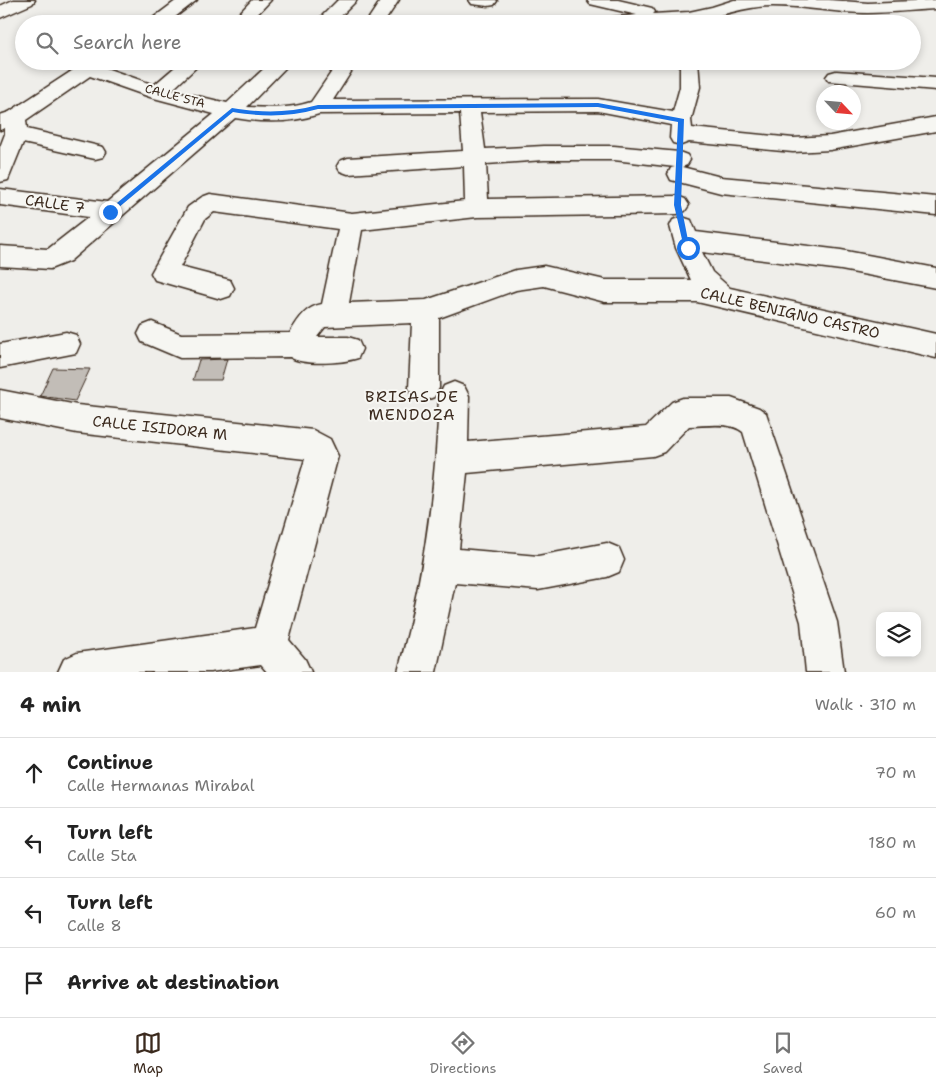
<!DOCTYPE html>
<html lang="en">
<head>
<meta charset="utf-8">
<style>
  :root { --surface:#fff; --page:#f2f2f2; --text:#222; --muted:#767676; --line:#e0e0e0; --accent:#3b2a1e }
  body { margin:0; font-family:"Shantell Sans",sans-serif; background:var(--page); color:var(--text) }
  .controls { position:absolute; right:15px; bottom:15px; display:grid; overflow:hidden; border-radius:10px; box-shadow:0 2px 8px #0003 }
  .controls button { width:45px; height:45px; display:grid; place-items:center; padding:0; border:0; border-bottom:1px solid var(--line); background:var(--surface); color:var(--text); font:25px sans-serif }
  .compass { position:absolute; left:816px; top:85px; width:45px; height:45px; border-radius:50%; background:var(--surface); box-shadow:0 2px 8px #0003; rotate:116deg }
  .stop { position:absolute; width:15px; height:15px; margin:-11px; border:4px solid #1a73e8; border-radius:50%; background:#fff }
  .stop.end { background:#1a73e8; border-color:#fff; box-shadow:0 1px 5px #0008 }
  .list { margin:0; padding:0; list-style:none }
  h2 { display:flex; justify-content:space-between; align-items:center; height:65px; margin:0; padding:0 20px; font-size:21px }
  h2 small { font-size:16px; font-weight:400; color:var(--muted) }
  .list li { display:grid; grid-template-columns:32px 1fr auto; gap:15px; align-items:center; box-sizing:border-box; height:70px; padding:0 20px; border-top:1px solid var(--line) }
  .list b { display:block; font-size:19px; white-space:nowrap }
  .list p { margin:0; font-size:16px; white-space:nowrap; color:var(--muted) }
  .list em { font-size:16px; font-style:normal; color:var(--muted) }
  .icon { flex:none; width:28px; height:28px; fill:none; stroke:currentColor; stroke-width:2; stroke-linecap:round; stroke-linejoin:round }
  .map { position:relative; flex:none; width:936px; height:672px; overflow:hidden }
  .search { position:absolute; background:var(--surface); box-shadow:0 2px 8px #0003; left:15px; right:15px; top:15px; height:55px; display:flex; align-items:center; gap:12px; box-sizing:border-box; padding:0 18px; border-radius:28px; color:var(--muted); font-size:19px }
  .sheet { height:345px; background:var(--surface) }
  nav { display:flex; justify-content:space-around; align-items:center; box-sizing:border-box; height:70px; border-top:1px solid var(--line); background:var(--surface); font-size:14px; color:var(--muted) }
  nav a { display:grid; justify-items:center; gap:2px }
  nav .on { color:var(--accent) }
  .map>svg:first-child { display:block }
</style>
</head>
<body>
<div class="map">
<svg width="936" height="672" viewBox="0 0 936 672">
  <rect width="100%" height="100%" fill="#efeeea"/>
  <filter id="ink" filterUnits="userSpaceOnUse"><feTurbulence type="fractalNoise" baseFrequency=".02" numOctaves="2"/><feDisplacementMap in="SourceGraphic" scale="10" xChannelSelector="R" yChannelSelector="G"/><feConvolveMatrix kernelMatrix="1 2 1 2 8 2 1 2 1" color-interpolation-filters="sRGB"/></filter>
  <g filter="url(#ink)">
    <!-- building -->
    <path fill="#c2bdb7" stroke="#3b2a1e" d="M227,359L221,380H193L199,360Z
      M53,368L90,369L75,401L40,396Z"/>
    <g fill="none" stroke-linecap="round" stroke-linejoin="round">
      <defs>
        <path id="minor" d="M13,0H35L32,4L0,18V6Z
          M177,0H197L166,24H145Z
          M252,0H271L248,24H229Z
          M338,0H357L333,24H314Z
          M381,0H399L383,24H365Z
          M469,0H496L497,1L494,5L488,6L472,4Z
          M587,0H618L652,8L655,12L653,14L689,12L712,7L734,0H829L868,3L936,0V9C913,10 890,13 868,13C836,13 804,6 773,6C747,6 720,16 695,21L693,24H604L603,22L606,18L637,15L590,4Z
          M87,61H109L103,67L154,85L182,61H203L172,90L227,103L272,61H292L247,107C269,108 290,109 311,102L339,61H358L333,100L598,99L673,112L680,87V61H698L700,87L691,120L692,128L793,138L830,136L936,117V131L830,150L793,152L689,142L681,145L673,143L670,138L671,125L598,111L480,112L485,149L544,146H614L679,152L687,155L690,160L687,165L682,167L721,177L936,197V215L721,193L671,180L668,174L671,168L675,167L614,160H544L486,164L488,199L677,196L685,199L689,205L685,211L677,214L477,217L362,230L349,303L426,300L516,270L544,266L605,280H691L676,248L670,226L673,220L682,217L691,220L696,232L841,250L936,268V288L841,270L702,252L712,272L730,288L936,334V358L697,302H605L544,286L516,290L439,318V388L434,397L424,401L414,397L409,388L412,323L325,327L317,337H348L358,340L362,349L358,358C343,363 303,366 290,357L180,358L142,342L138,334L142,326L152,322L181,334L290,333C298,320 305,307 322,304L338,229L214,212L205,219L180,267L230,280L234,288L230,296L221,299L155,280L151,273L188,207L202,197L210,194L352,213L465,201L464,166L348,174L340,171L337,166L340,161L348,158L463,151L460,113L319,114C292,123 264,123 235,118L70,261L50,269L0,266V246L48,249L89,217L0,205V189L107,202L214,114L150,97L90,76L26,120L27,129L103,147L106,152L103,157L95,159L23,143L8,180L0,182V147L5,134V128L0,130V115L9,112Z
          M836,71L936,78V90L829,81L826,77L829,73Z
          M66,332L76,335L80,344L76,353L0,368V344Z
          M454,382L464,386L469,396L468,442L646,427L672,402L683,398H731L759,408L766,413L837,622L844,672H806L801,622L743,432C729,421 706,426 689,426L664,452L653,456L467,473L459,549L538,556L607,543L619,548L624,560L619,572L607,577L538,590L455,583L436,672H398C423,581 436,490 439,396L444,386Z
          M0,390L77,405L313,430L330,439L338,456L289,640L305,659L311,672H267L261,665L210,672H58L64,659L77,653L255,628L305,459L77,433L0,418Z"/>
      </defs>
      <!-- minor casing -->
      <use href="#minor" stroke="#3b2a1e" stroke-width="3"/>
      <!-- minor -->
      <use href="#minor" fill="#f6f6f2" fill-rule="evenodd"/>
    </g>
  </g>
  <!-- route -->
  <path fill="#1a73e8" d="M598,103L684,119L681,205L690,250H688L684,248L674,205L678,122L598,107L318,109C288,117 264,117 233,112L112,213L106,212L232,108C263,113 287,113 318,105Z"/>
  <g text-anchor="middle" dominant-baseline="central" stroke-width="4" stroke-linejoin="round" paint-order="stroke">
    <!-- far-street labels -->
    <g font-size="12" fill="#3b2a1e" stroke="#f6f6f2">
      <text transform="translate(175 96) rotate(15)">CALLE 5TA</text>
    </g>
    <!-- street labels -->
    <g font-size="15" fill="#3b2a1e" stroke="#f6f6f2">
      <text transform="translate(55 204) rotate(8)">CALLE 7</text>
      <text transform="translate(790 313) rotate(13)">CALLE BENIGNO CASTRO</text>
      <text transform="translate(160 428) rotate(6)">CALLE ISIDORA M</text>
    </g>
    <!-- neighbourhood labels -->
    <g font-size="16" letter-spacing="1" fill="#3b2a1e" stroke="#f6f6f2">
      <text x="412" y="396">BRISAS DE<tspan x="412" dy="18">MENDOZA</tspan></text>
    </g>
  </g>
</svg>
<div class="controls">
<button><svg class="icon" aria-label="layers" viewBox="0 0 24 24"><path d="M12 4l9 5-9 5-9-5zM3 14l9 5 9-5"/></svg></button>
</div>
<svg class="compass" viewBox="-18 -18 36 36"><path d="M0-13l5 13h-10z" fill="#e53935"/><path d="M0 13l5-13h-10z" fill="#767676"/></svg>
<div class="stop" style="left:688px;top:248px"></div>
<div class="stop end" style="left:110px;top:212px"></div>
<div class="search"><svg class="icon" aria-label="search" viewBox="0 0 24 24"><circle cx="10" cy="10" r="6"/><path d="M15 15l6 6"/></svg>Search here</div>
</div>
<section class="sheet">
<h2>4 min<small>Walk · 310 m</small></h2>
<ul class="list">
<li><svg class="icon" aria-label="ahead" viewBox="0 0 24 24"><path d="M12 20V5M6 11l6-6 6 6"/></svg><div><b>Continue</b><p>Calle Hermanas Mirabal</p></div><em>70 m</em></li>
<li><svg class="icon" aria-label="left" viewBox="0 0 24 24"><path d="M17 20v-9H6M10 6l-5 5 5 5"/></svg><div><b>Turn left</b><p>Calle 5ta</p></div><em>180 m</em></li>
<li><svg class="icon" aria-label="left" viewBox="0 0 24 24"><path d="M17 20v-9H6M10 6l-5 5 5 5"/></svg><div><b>Turn left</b><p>Calle 8</p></div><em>60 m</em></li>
<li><svg class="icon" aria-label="arrive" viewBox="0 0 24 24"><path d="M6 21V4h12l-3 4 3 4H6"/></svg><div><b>Arrive at destination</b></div></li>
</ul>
</section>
<nav>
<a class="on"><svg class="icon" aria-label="map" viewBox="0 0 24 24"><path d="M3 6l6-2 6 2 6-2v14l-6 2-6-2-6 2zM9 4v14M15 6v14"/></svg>Map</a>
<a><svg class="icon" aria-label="directions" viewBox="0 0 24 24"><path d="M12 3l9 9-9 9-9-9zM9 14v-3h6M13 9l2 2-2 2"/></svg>Directions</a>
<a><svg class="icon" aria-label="saved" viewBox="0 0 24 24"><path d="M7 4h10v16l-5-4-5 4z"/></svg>Saved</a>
</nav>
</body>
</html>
